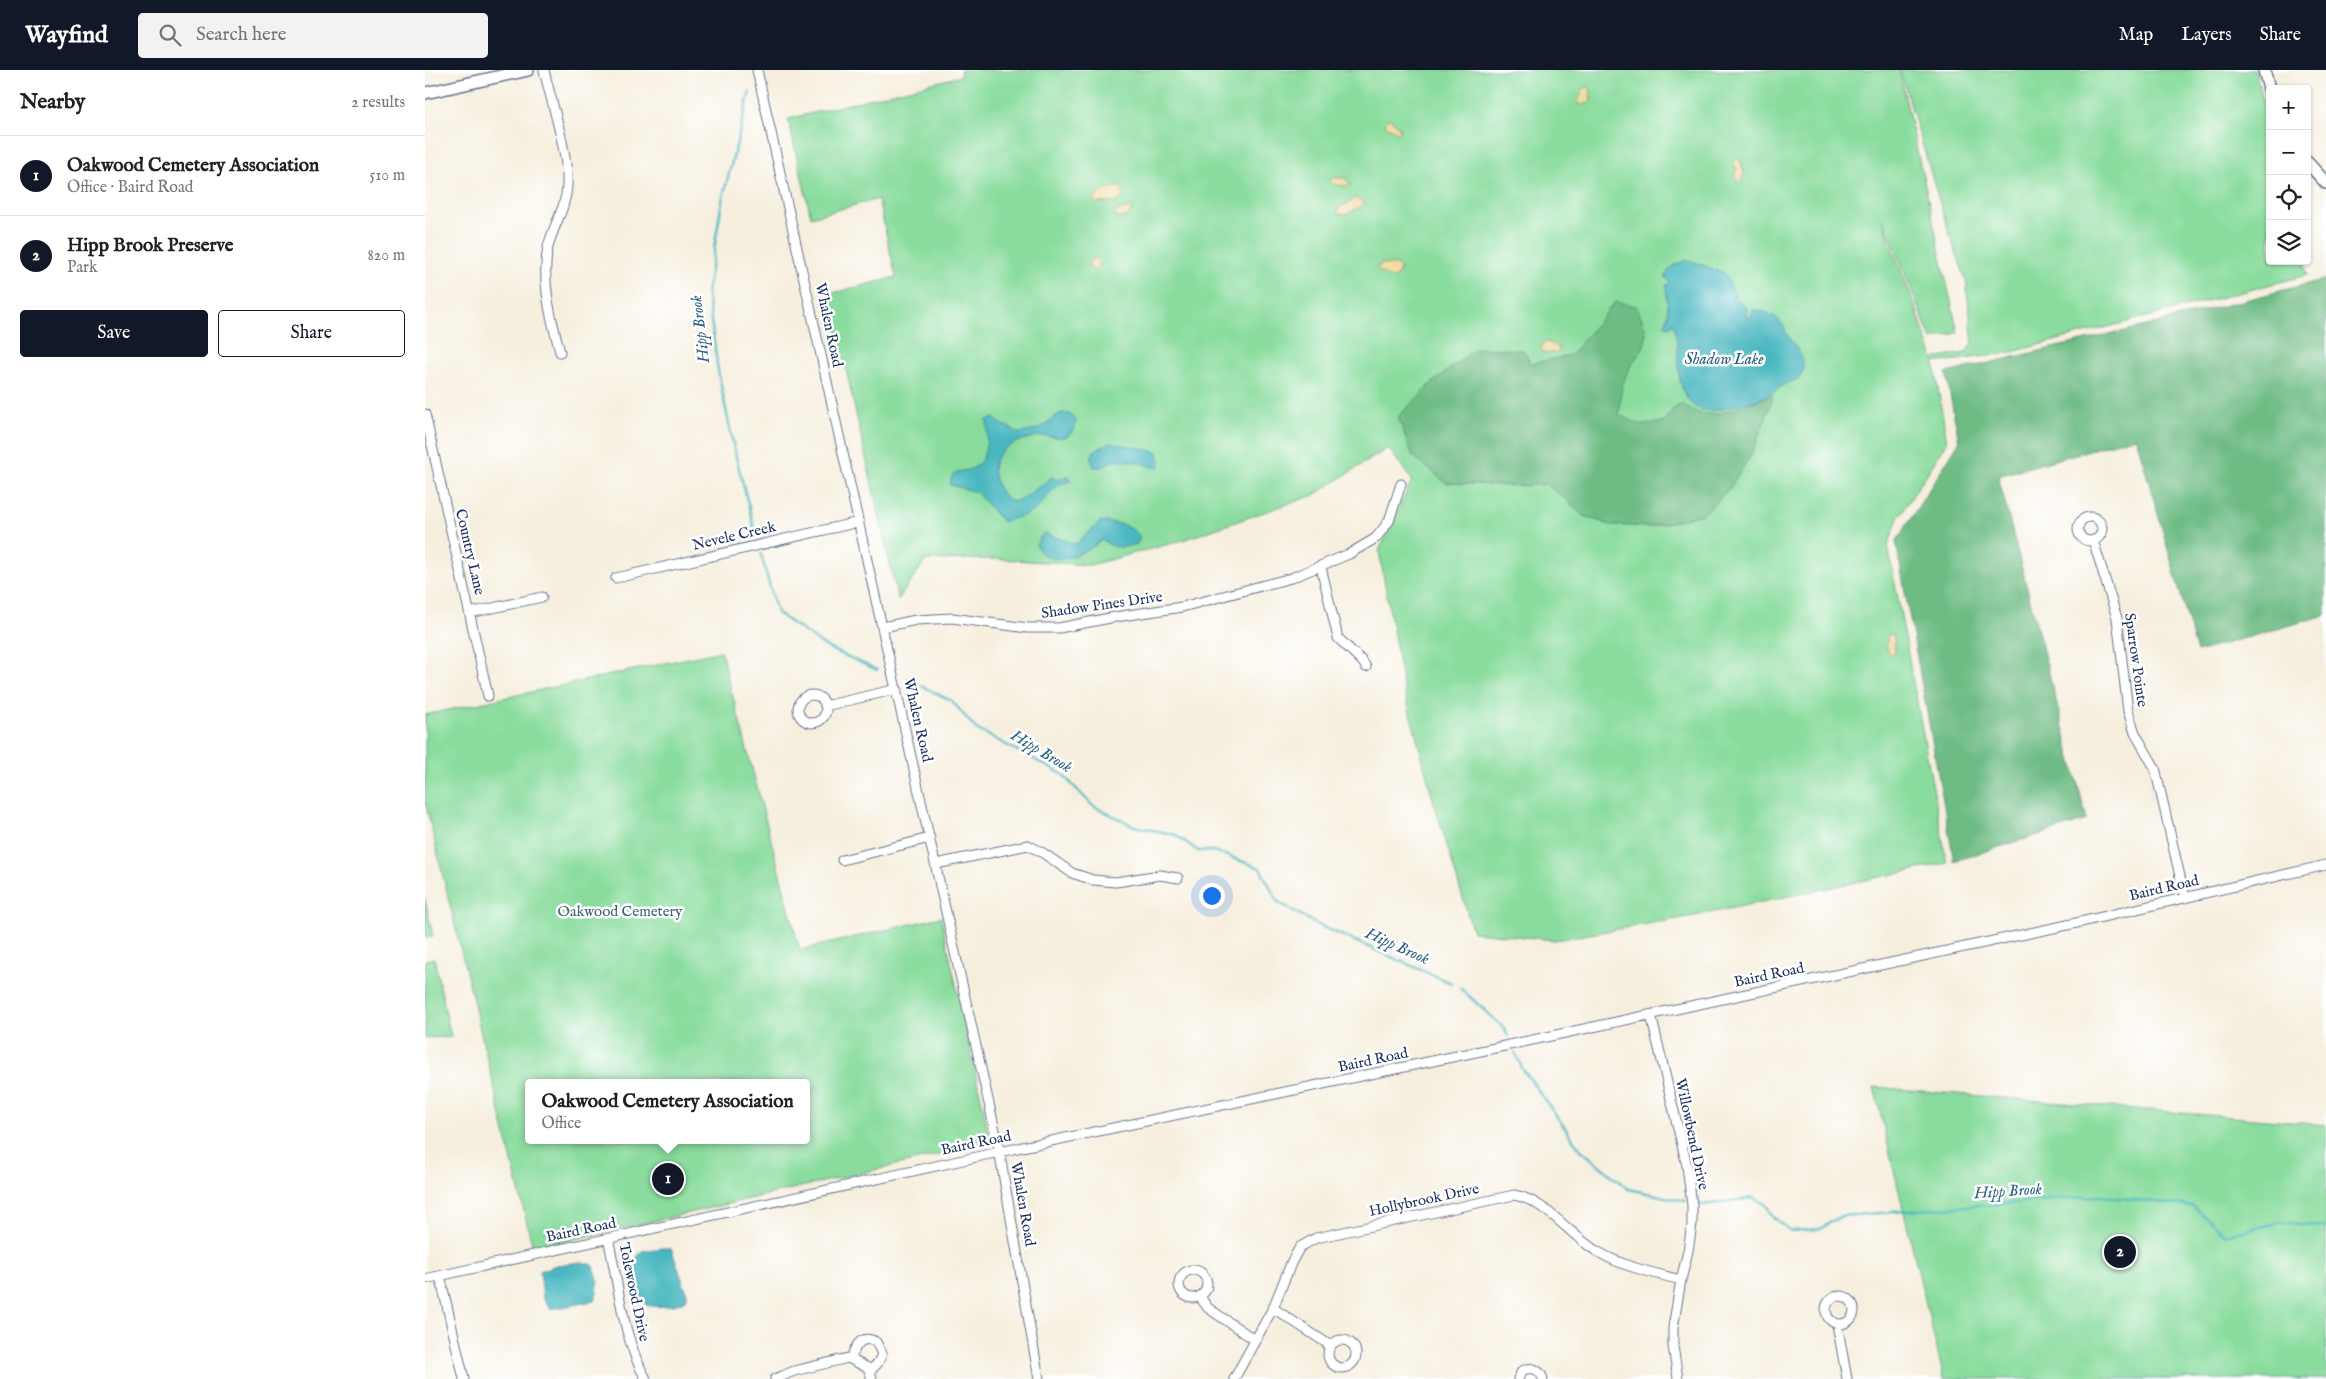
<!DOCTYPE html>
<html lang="en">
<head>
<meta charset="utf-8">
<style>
  :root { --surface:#fff; --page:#f2f2f2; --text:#202124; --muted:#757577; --line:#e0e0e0; --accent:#111827 }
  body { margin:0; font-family:"IM FELL English",serif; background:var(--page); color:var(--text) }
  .controls { position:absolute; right:15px; top:15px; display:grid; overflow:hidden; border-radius:5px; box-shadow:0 1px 4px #0004 }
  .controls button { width:45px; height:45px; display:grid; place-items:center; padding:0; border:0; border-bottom:1px solid var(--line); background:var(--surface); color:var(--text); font:25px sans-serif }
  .you { position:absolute; left:786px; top:825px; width:18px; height:18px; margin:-12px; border:4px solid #fff; border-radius:50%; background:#1a73e8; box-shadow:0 0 0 8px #1a73e833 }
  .badge { display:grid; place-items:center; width:32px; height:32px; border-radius:50%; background:var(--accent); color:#fff; font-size:16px; font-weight:700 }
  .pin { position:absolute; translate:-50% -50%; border:2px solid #fff; box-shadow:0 1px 5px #0006 }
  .popup { position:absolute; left:100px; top:1009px; width:285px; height:65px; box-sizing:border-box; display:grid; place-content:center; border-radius:5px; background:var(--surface); filter:drop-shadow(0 1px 4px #0005); font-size:16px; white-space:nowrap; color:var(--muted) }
  .popup b { font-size:19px; color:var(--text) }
  .popup::after { content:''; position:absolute; left:50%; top:100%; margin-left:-10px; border:10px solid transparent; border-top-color:var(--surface) }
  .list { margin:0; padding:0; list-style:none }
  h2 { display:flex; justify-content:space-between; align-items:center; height:65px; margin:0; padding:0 20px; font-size:21px }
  h2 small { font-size:16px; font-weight:400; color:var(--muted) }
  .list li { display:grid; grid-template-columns:32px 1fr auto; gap:15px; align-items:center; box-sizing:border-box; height:80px; padding:0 20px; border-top:1px solid var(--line) }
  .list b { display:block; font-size:19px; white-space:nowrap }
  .list p { margin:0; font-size:16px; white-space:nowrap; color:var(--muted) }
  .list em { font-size:16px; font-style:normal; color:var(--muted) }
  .actions { display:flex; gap:10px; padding:15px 20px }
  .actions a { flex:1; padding:11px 0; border:1px solid var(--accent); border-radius:5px; text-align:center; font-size:18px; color:var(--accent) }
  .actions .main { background:var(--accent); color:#fff }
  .icon { flex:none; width:28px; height:28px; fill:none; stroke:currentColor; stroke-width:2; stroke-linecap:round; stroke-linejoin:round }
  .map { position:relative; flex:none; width:1901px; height:1309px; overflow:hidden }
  header { display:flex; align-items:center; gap:30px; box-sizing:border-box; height:70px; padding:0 25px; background:var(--accent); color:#fff }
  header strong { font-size:24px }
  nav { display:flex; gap:28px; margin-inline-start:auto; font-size:18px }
  .search { width:350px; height:45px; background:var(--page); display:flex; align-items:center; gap:12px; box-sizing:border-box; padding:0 18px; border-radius:5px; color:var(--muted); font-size:19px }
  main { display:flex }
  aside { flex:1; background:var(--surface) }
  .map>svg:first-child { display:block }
</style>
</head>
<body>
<header>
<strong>Wayfind</strong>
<div class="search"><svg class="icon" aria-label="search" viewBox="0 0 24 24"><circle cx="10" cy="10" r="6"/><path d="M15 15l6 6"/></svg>Search here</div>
<nav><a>Map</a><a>Layers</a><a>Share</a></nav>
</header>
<main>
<aside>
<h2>Nearby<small>2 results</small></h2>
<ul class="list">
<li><span class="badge">1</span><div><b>Oakwood Cemetery Association</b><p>Office · Baird Road</p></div><em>510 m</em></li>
<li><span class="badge">2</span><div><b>Hipp Brook Preserve</b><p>Park</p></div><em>820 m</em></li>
</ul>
<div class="actions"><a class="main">Save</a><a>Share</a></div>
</aside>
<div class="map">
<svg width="1901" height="1309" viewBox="0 0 1901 1309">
  <rect width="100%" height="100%" fill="#fff"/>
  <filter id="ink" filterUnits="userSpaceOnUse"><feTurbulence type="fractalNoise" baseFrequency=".02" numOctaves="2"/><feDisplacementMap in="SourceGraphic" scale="10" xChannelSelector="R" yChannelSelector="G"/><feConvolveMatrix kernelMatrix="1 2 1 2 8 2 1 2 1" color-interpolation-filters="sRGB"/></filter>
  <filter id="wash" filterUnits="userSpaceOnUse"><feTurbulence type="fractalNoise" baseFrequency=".0096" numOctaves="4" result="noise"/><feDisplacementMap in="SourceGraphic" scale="20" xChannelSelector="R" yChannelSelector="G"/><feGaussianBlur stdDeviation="1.12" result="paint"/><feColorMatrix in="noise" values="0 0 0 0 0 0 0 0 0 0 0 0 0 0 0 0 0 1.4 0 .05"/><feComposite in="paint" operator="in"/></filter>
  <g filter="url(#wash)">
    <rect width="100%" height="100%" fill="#f6efde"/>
    <!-- green -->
    <path fill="#89dc9d" stroke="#52867e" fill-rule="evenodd" d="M535,0H1474L1533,263L1506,269L1458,149L1465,173L1491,239L1508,289L1540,283L1548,274L1541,210L1524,163L1475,0H1830L1845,57V191H1879L1882,205L1583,283L1509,293L1522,373L1473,448L1463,476L1522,793L1275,845L1130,870L1048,862L1007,726L978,616L954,481L987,410L963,378L889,425L752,472L665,495L574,489L501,490L473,530L404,224L471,207L453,129L386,147L363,49L536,6Z
      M296,581L375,880L516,847L566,1073L108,1179L0,731V645ZM104,1013H382V1070H104Z
      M0,829L8,866L0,868Z
      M9,888L26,967L0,968V890Z
      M1449,1017L1901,1055V1309H1519Z"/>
    <!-- forest -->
    <path fill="#6ebc84" stroke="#447671" d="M1901,209V545L1772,582L1711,367L1573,406L1662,750L1529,791L1471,472L1534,372L1521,303L1717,257Z
      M1190,232L1211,236C1233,280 1214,273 1199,310C1195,320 1195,335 1194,345L1216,355L1240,352L1247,340L1256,334L1274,343L1293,344L1348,325L1342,345L1326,385L1304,419L1278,444L1225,457L1185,455L1157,445L1140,428L1121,414L1094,416L1021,413L988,386L973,347L1006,314L1051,278L1099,280L1105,294L1146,285Z"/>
    <!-- sand -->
    <path fill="#eeda9e" stroke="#84847e" d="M1165,17L1166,31L1158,35H1155L1153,30L1159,18Z
      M965,48L975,59L974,63L961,56L960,52Z
      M1310,88L1315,90L1319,103L1317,110L1314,112L1310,108L1312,100L1308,92Z
      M905,108H920L926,115L921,116L906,114Z
      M690,117H694L698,121L697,128L691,132L670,133L668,129L677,122Z
      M929,128L938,131L937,136L920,145L912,143L914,136L923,134Z
      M707,136L708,138L703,147L693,148L689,145L691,141L701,139Z
      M663.5 194a5.5 5.5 0 1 1 11 0a5.5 5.5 0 1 1-11 0Z
      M955,194L971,195L976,199L971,207L965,208L952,200Z
      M1122,272L1128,274L1134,278V282L1121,284L1116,280L1117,274Z
      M1464,564L1469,565L1470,581L1465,585C1461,582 1460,569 1464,564Z"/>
    <!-- water -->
    <path fill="#48b7c0" stroke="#32738f" d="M1264,190L1299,203L1311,227L1322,238L1321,248L1324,249L1328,240C1339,240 1352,246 1358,255C1360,258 1360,262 1362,265C1369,275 1382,290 1377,303C1375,311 1369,310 1362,313C1355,317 1347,323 1339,327C1333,330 1328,331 1321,332C1303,337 1278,349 1264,331C1247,308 1257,278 1248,253H1246V256L1242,257L1240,255L1243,244L1241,215L1245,212L1240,207C1243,197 1254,192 1264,190Z
      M636,343C644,343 648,345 651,352C649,358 647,365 640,367C633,369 627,366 621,366C600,366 563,378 569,405C572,417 576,426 588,432L600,427L627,407L632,410L643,405L647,411C624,415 625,427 611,439C602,446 588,448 578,452L551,422L525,415C527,397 534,404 546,399C563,394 563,363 562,350L569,348C576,356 585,356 593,363C618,361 617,354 636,343Z
      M685,372L733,382L735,393L733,398C717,395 690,382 679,397H669L666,389L669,381Z
      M675,452C691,452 705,454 715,467L712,474C697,478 690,479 677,470C660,484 624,502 611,475L618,463L651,474Z
      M235,1178H245L247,1180L262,1224V1228C255,1237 232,1238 221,1235L216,1227L207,1194L217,1181Z
      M156,1192L166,1194C175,1204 174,1220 169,1231L126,1239L118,1228L115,1201L131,1195Z"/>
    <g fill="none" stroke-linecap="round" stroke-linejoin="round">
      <!-- stream -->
      <path stroke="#48b7c0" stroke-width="2.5" d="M325,21L297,131L282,222L293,301L310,383L331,465
        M336,484L352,543L403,578L452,600
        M482,609L527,631L551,659L637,704L668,736L709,756L751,765L773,781H789L835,798L853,832L891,854L1026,913
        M1035,918L1080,959L1083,966
        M1090,982L1097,998L1155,1079L1203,1119L1260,1131
        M1272,1134L1278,1135L1328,1128L1340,1134L1349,1148L1366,1161L1395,1159L1416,1146L1674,1126L1768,1136L1800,1165L1857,1152L1901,1157"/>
    </g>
  </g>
  <g filter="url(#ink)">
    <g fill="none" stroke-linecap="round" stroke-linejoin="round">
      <defs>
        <path id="minor" d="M119,0C126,31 144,85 142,116C141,138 128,156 123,177C116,213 126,248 135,282
          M332,0L573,1074L614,1309
          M0,344L63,626
          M1653 459a12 12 0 1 1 24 0a12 12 0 1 1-24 0Z
          M1668,470L1692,548L1703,641L1710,663L1730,698L1760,828
          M896,497L913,568L937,591L941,597
          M191,508L434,452
          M45,543L117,527
          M458,557L491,550L527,548L603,558H634L690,547L757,537L866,508L924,484L951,468L964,451L976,414
          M373 639a14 14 0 1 1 28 0a14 14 0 1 1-28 0Z
          M400,636L472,619
          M417,790L505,768
          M511,794L603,775L618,783L647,803L668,810L691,812L735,805L753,808
          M1226,945L1262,1096L1267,1135V1154L1263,1181L1256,1210L1248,1258V1276L1253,1309
          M183,1168C194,1215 197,1267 221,1309
          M754 1214a14 14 0 1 1 28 0a14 14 0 1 1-28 0Z
          M15,1206L39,1309
          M0,1209L574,1082L1084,975L1647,854L1901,795
          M1401 1240a14 14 0 1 1 28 0a14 14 0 1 1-28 0Z
          M775,1227L783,1238L830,1270
          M848,1238L906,1276
          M1412,1254L1422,1309
          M903 1284a14 14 0 1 1 28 0a14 14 0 1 1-28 0Z
          M426,1289C430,1276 436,1264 451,1272L457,1284L453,1293L445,1301
          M350,1309L369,1301L423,1288L443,1298L447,1309
          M809,1309L848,1238L867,1191L875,1177L891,1168L1089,1125C1121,1130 1146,1167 1175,1183C1199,1197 1229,1203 1256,1210
          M1093,1309L1097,1301C1106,1296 1115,1299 1118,1309"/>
        <path id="major" d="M1839,0L1845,22
          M0,23L103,0
          M1882,92L1901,113"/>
      </defs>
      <!-- minor casing -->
      <use href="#minor" stroke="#68728b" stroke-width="11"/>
      <!-- major casing -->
      <use href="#major" stroke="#68728b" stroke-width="14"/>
      <!-- minor -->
      <use href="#minor" stroke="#fff" stroke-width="9"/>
      <!-- major -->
      <use href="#major" stroke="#fff" stroke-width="11"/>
    </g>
  </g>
  <g text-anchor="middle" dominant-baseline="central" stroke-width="5" stroke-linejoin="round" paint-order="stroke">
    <!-- street labels -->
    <g font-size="15" fill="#1b2f5e" stroke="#fff">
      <text transform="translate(404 255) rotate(78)">Whalen Road</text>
      <text transform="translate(309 466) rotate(-13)">Nevele Creek</text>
      <text transform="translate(45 482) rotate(77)">Country Lane</text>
      <text transform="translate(677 535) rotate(-8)">Shadow Pines Drive</text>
      <text transform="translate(1711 590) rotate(82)">Sparrow Pointe</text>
      <text transform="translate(493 650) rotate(77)">Whalen Road</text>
      <text transform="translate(1739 818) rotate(-13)">Baird Road</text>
      <text transform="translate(1344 905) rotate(-12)">Baird Road</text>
      <text transform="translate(948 990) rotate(-12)">Baird Road</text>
      <text transform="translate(1267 1064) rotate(78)">Willowbend Drive</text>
      <text transform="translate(551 1073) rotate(-12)">Baird Road</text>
      <text transform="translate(999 1130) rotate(-12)">Hollybrook Drive</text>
      <text transform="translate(598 1134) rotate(80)">Whalen Road</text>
      <text transform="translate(156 1160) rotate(-12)">Baird Road</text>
      <text transform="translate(209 1222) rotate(78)">Tolewood Drive</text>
    </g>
    <!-- park labels -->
    <g font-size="15" fill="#3c6371" stroke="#fff">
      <text x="195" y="841">Oakwood Cemetery</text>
    </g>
    <!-- water labels -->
    <g font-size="16" font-style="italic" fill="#2b5f80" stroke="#fff">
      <text transform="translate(276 259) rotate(-97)">Hipp Brook</text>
      <text x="1299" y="290">Shadow Lake</text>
      <text transform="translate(616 682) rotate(31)">Hipp Brook</text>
      <text transform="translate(972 877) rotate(24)">Hipp Brook</text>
      <text transform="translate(1583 1122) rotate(-4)">Hipp Brook</text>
    </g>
  </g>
</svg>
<div class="controls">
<button>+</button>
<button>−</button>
<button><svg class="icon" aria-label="locate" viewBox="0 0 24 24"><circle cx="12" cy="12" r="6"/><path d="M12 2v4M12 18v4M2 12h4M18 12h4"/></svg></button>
<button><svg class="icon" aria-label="layers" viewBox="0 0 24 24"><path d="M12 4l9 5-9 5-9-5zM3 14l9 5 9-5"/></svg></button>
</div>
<div class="you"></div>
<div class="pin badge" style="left:243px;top:1109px">1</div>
<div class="popup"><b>Oakwood Cemetery Association</b>Office</div>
<div class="pin badge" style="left:1695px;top:1182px">2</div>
</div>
</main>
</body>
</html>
